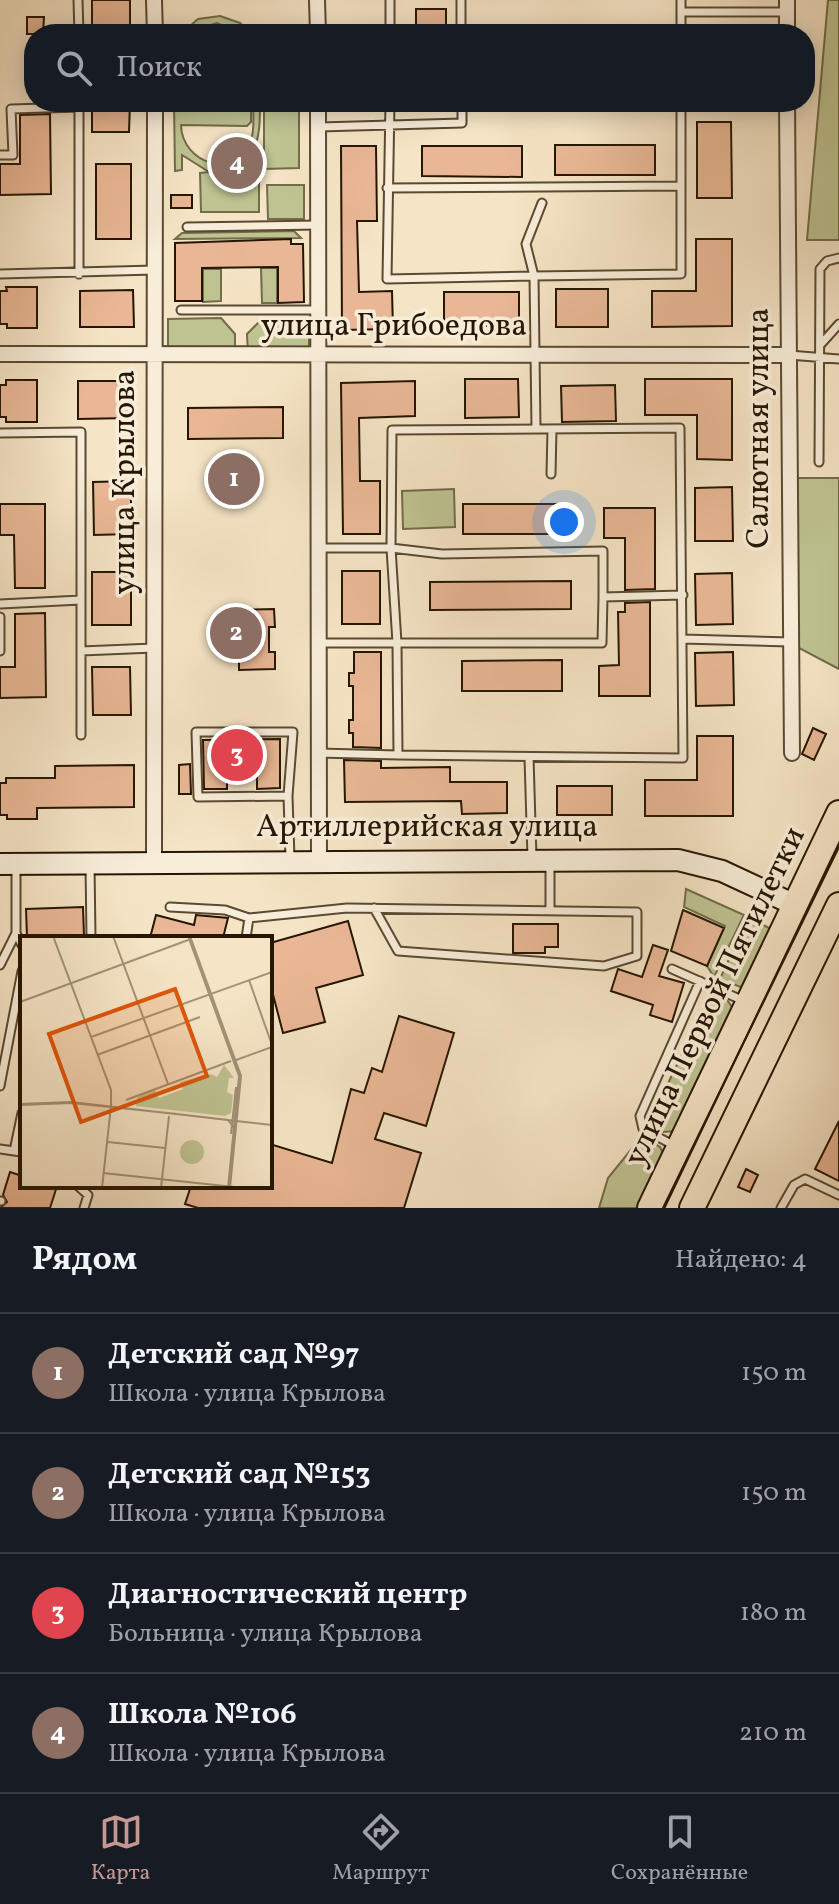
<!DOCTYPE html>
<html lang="ru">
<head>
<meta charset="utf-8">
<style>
  :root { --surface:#171b24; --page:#242831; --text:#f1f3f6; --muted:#9ea1a6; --line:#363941; --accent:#c59692 }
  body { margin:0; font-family:Vollkorn,serif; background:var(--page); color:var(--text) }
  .you { position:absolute; left:564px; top:522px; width:28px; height:28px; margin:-20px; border:6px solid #fff; border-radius:50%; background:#1a73e8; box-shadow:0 0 0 12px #1a73e833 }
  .badge { display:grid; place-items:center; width:52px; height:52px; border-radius:50%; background:var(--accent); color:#fff; font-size:26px; font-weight:700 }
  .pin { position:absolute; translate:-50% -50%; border:4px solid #fff; box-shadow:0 2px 8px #0006 }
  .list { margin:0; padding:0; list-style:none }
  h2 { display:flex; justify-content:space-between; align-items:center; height:104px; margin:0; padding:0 32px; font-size:34px }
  h2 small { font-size:26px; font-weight:400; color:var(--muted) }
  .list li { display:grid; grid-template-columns:52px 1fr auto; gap:24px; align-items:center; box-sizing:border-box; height:120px; padding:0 32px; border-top:2px solid var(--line) }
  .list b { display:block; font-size:30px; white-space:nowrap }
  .list p { margin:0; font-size:26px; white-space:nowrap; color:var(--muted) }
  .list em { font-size:26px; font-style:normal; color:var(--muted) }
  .icon { flex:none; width:44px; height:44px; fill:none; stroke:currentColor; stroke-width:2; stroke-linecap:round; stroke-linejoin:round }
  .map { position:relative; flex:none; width:839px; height:1208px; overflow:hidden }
  .search { position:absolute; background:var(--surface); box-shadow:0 4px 20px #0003; left:24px; right:24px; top:24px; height:88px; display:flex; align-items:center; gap:20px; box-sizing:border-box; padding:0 28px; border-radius:32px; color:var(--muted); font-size:30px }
  .sheet { height:584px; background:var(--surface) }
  nav { display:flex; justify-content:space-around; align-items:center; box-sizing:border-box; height:112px; border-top:2px solid var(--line); background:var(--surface); font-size:22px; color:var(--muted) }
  nav a { display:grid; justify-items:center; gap:4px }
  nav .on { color:var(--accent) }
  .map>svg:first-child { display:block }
</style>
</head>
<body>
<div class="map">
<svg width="839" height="1208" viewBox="0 0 839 1208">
  <rect width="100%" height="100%" fill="#f5e4c5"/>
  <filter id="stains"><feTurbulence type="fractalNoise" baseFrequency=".0025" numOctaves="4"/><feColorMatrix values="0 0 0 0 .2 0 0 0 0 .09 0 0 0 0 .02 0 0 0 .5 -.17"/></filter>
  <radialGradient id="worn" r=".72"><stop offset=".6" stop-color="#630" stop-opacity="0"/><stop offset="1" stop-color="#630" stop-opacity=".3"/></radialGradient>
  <!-- green -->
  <path fill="#bfc392" stroke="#726c49" stroke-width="2" d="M828,0H839V240H807Z
    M220,16L240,23L252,34H242L217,23L181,34L198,19Z
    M174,102H251V122L247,126L181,125C182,164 236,181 251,140C255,129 253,114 253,102H260C260,134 260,159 226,172H259V212H201L200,173L209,172L182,155V170L175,171Z
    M264,109H299V168L264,169Z
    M267,185H304V219H268Z
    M294,231L301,238L175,239L182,233Z
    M261,268H277V303H262Z
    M203,269H221V301L203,302Z
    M221,318L235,334V354H175L168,345V319Z
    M262,319H309V348L248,355L247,334Z
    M797,478H839V669L797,647Z
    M454,489L455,527L403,529L402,491Z
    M686,889L744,915L714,977L707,966L725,926L684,907Z
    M748,917L771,929L743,988L720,979Z
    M716,997L728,1001L734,1010L676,1131L663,1132L649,1123L709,998Z
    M642,1136L660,1147L665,1157L639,1208H599L608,1178Z"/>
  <!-- building -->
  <path fill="#e9b795" stroke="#261600" stroke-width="2" d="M92,0H130V34H92Z
    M416,9H446V34H416Z
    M27,17H44L43,34H27Z
    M92,102H130L129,132H92Z
    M50,114L51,194L0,195V164H20V115Z
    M697,122H731L732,198H697Z
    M555,145H655V175H555Z
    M341,146H376L377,221H357L359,292L392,291L393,329L342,330Z
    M422,146H522V177L422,176Z
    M96,164H131V239H96Z
    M171,195H192V208H171Z
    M291,239V244H303L304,302L278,303V267L202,268V301H175V243Z
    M696,239H732V326L652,327V291H696Z
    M6,287H37V328H7V324H0V291H7Z
    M556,289H608V327H556Z
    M133,290L134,327H80V291Z
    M444,292H519V326H444Z
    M465,379H518L519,417L465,418Z
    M645,379H732V460L697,459V415H645Z
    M6,380H37V422H6V417H0V385H6Z
    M78,381H130V418L78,419Z
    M415,381V416L359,418L360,481H380V534H343L341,383Z
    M615,385L616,421L562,422L561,386Z
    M283,407V438L188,439V408Z
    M131,481V534L94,535L93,482Z
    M732,487L733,541H695V488Z
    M0,504H45V588H15L14,535H0Z
    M463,504H563V534H463Z
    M604,508H655V589L625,590V538H604Z
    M342,571H380V624H342Z
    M92,572H131V625H92Z
    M732,573L733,624L696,625L695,574Z
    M571,581V609L430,610V582Z
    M650,602V696H599V666L619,665L618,612H625V603Z
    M274,609L275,627H269V652H275V669L239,670V610Z
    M45,613L46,697L0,698V667H15V614Z
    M354,652H381V748L353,747V733H349V720H353V686H349V673H354Z
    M733,652L734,705L696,706L695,653Z
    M562,660V691H462V661Z
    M92,667H130L131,715H93Z
    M813,728L826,734L814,760L802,754Z
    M697,736H733V816H645V780H697Z
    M280,739V788L257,789V768H227V789H204L203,740Z
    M344,760L381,761V768L450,767V782H507V813L462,814L461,801L345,802Z
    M190,764L191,794H179V765Z
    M134,765V807L37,808V819H7V815H0V783H6V778H55V766Z
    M557,786H612V815H557Z
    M83,907L84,936L27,937L26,909Z
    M683,910L724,928L707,966L671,951Z
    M156,915L194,925L196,915L228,918L223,938H150Z
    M348,921L363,975L316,988L325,1022L283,1033L270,983V943Z
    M513,924H558V947H545V953H513Z
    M653,945L668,950L659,976L684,983L672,1022L650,1015L653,1005L611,991L618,969L642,977Z
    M399,1016L454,1033L426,1126L384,1113L375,1139L421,1153L404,1208H198L185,1204L191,1186H270V1144L332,1163L351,1089L364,1093L372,1068L382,1072Z
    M839,1121V1181L815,1169Z
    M746,1169L758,1175L750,1192L738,1187Z
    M10,1172L22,1176V1186H57L50,1208H0L7,1202L3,1195Z"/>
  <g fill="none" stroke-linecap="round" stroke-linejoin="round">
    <defs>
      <path id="lane" d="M78,0L79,34
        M390,0V34
        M461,0V34
        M681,0V34
        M681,12H787
        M390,102L387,279L534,276L526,244L542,203
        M319,127L462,123V102
        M0,155H13L11,109L80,107
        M387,188L681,186
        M187,227L319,225
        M0,274L155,270
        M79,274V102
        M181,310H319
        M821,344L839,324
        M789,355L839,359
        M536,429L534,276L681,274V102
        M0,433L81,432V735
        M819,462L820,269L827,261L839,258
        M551,474L552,429
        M603,597V551L442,554L391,548L397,643H602L603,597L683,595
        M0,604L81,600
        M0,617V651
        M683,639L790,642
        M318,643H397L398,755L683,758L680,428L392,430L391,548H319
        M81,651L154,648
        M318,753L398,755
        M529,757L532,858
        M288,796L198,797L196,732H293L288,796L290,859
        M550,861V910
        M90,864L91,938
        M170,907L225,910L249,918
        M16,933L22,945
        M246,938L249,918L347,908L637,912V956L604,966L398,951L374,908
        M0,965L16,933V866
        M672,969L744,1001
        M0,1086L22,971
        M22,1113L14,1151L22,1152
        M675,1146L643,1129L640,1116L700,981
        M0,1149L14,1151
        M78,1186L88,1195L84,1208
        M0,1201H1
        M781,1208L794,1185L805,1179L839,1195"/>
      <path id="street" d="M154,0L155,34
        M317,0L318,34
        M787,0V34
        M318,102L319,860
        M787,102L792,753
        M0,354L787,355
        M154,862L155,102"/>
      <path id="secondary" d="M0,864L678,860L722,871L795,905"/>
      <path id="primary" d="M650,1208L839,813
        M692,1208L839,905"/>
    </defs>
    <!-- lane casing -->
    <use href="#lane" stroke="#5a4a31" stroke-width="11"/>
    <!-- street casing -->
    <use href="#street" stroke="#5a4a31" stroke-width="18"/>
    <!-- secondary casing -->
    <use href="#secondary" stroke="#261600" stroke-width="24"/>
    <!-- primary casing -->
    <use href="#primary" stroke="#261600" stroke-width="28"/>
    <!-- lane -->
    <use href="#lane" stroke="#f8edd9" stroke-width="7"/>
    <!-- street -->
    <use href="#street" stroke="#f8edd9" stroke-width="14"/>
    <!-- secondary -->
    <use href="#secondary" stroke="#f8edd9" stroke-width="20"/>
    <!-- primary -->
    <use href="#primary" stroke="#f5e4c5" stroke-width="24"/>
    <!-- tram -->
    <path stroke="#261600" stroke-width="2" d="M663,1208L839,847"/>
  </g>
  <g text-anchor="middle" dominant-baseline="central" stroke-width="7" stroke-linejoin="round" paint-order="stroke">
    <!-- street labels -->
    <g font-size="32" fill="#261600" stroke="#f8edd9">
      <text x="394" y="327">улица Грибоедова</text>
      <text transform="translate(760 428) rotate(-90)">Салютная улица</text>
      <text transform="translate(126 482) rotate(-90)">улица Крылова</text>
      <text x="427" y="828">Артиллерийская улица</text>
      <text transform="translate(716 997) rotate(-64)">улица Первой Пятилетки</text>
    </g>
  </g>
  <!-- overview -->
  <g transform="translate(20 936)">
    <rect width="252" height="252" fill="#f5e4c5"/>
    <path d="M204,129L214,142H209L207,156L213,159L211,177L205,180L116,170L118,160L135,154L139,162L163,153L160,146L191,138L197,141ZM160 216a12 12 0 1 1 24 0a12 12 0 1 1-24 0Z" fill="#bfc392"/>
    <path fill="none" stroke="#a29276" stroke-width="2" d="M33,0L91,154V170M93,0L148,148M168,0L219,140L208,252M170,0L221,140L210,252M229,44L252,109M0,66L171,3M71,101L252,36M77,119L180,81M216,124L252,111M106,164L211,125M0,168L51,166L252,189M0,169L52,167L148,177L208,184L214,192M211,198L216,151M88,206L145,212M83,237L224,252M82,252L91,170M141,252L149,180"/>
    <path fill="#de560b" fill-opacity="0.15" stroke="#de560b" stroke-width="4" d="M155,53L187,140L61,186L29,98Z"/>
    <rect width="252" height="252" fill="none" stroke="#261600" stroke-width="4"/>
  </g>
  <rect width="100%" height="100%" filter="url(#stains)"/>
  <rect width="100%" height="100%" fill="url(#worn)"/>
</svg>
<div class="you"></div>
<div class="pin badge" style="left:234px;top:479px;background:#8d6e63">1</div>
<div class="pin badge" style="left:236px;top:633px;background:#8d6e63">2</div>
<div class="pin badge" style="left:237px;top:755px;background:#e0444e">3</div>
<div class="pin badge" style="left:237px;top:163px;background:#8d6e63">4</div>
<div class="search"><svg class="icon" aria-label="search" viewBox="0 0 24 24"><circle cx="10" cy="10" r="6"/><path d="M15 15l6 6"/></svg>Поиск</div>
</div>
<section class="sheet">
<h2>Рядом<small>Найдено: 4</small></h2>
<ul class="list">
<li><span class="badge" style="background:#8d6e63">1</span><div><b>Детский сад №97</b><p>Школа · улица Крылова</p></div><em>150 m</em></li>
<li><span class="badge" style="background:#8d6e63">2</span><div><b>Детский сад №153</b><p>Школа · улица Крылова</p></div><em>150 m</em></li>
<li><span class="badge" style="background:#e0444e">3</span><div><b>Диагностический центр</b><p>Больница · улица Крылова</p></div><em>180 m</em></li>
<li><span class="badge" style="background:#8d6e63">4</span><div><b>Школа №106</b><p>Школа · улица Крылова</p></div><em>210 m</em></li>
</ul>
</section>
<nav>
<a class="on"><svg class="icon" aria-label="map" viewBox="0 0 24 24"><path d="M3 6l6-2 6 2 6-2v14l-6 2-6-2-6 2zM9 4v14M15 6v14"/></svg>Карта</a>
<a><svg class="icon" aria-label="directions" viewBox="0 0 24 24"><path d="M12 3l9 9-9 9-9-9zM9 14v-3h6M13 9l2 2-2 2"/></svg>Маршрут</a>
<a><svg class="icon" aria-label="saved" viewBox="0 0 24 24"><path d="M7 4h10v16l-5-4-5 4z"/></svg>Сохранённые</a>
</nav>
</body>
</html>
